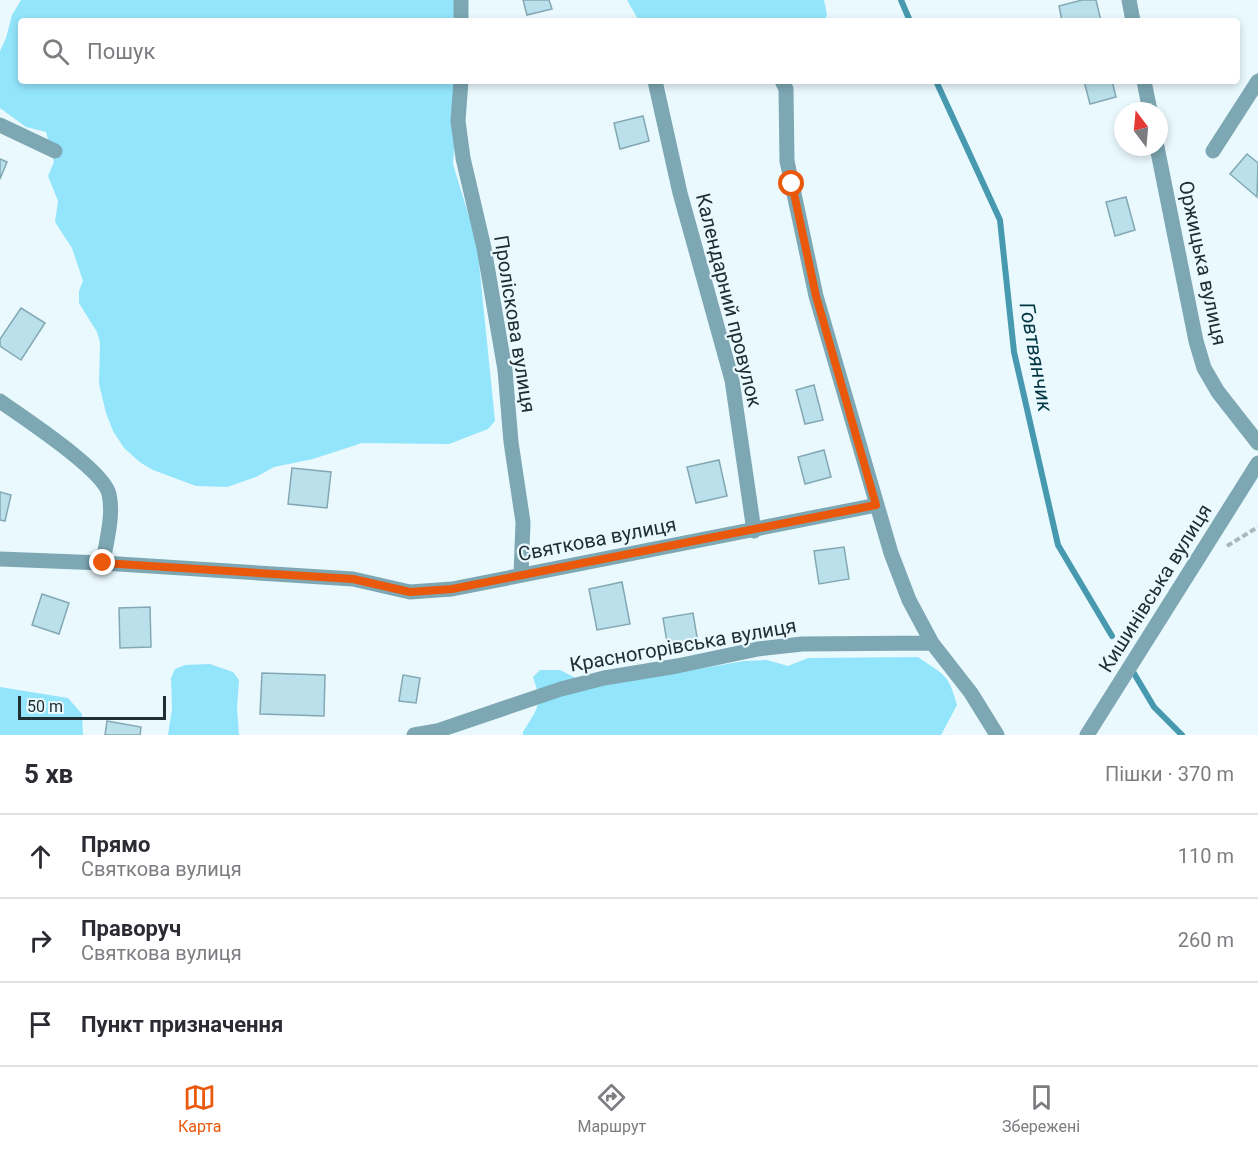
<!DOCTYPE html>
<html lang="uk">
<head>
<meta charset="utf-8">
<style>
  :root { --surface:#fff; --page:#f7f7f7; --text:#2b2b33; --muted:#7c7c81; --line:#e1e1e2; --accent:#ea580c }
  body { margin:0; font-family:Roboto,sans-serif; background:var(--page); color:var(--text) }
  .compass { position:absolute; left:1114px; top:102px; width:54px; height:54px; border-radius:50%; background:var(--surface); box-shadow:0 3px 9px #0003; rotate:344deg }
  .scale { position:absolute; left:18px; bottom:15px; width:148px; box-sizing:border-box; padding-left:6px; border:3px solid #202f33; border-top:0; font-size:16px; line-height:21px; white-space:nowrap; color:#202f33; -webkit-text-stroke:4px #eaf9fe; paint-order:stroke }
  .stop { position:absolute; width:18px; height:18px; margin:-14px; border:4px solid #ea580c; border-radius:50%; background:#fff }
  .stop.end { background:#ea580c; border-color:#fff; box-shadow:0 2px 6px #0008 }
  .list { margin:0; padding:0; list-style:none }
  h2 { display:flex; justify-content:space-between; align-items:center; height:78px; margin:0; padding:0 24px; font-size:26px }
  h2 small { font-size:20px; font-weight:400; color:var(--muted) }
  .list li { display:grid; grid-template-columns:39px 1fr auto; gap:18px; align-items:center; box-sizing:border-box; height:84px; padding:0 24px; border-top:2px solid var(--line) }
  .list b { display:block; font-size:22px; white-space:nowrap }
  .list p { margin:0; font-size:20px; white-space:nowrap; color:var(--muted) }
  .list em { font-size:20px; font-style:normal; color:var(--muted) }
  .icon { flex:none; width:33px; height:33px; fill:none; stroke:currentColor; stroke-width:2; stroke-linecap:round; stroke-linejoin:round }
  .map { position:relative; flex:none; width:1258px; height:735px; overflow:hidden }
  .search { position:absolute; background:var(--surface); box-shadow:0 3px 9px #0003; left:18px; right:18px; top:18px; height:66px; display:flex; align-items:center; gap:15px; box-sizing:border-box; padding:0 21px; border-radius:6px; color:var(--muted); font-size:22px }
  .sheet { height:330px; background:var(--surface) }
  nav { display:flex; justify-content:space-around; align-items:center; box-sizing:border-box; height:84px; border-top:2px solid var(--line); background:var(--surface); font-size:16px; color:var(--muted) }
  nav a { display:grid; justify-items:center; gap:3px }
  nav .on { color:var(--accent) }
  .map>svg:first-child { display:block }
</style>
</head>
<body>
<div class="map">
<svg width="1258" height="735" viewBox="0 0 1258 735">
  <rect width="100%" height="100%" fill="#eaf9fe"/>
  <!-- green -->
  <path fill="#93e5fb" d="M21,0H456L453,21H21V81H455L457,112L453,164L477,243L495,421L488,429L449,444L362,443L313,459L274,467L256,477L227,487L196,486L153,470L141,463L124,448L113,431L106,413L99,384L100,342L97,332L79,303V291L83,281L72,248L55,222L58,201L48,176L54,162L46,132L26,127L0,108V51L6,38L12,15Z
    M627,0H824L827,15L824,21H639Z
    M918,657C945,676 948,673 957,705L941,735H523V732C538,707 543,706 533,677L540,670H560L594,687L744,661L767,660L788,666L808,658Z
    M210,664L233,672L239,680L237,708L239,735H168L172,709L171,678L175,669L185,665Z
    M0,687L68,698L82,714L83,735H0Z"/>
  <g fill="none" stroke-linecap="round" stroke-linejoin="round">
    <!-- stream -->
    <path stroke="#4699af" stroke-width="6" d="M901,0L910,21
      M936,81L1000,220L1014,352L1058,545L1112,636
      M1132,670L1154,707L1182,735"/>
  </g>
  <!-- building -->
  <path fill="#bae0ec" stroke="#83a8b3" stroke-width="1.5" d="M523,0H549L552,9L527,15Z
    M1082,0H1096L1101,21H1062L1059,6Z
    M1084,81H1112L1116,97L1090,104Z
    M643,116L649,141L620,149L614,123Z
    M1247,154L1258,163L1257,197L1230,174Z
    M0,159L7,162L0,179Z
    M1126,197L1135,230L1115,236L1106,202Z
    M21,308L45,323L21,360L0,346V339Z
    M814,385L823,420L805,424L796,390Z
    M824,450L831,477L805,484L798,457Z
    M719,460L727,496L696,503L687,467Z
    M292,468L331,472L327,508L288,504Z
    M0,492L11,495L5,521L0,520Z
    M844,547L849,579L819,584L814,551Z
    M622,582L630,624L597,630L589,589Z
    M42,594L69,603L59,634L32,625Z
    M150,607L151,647L120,648L119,608Z
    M693,613L698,643L668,648L663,618Z
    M262,673L325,675L324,716L260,714Z
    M403,675L420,678L416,703L399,701Z
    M107,721L141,727L140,735H105Z"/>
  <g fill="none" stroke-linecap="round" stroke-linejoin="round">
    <!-- path -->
    <path stroke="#a9b8bc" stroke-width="4" stroke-dasharray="6 3" stroke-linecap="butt" d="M1227,546L1258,527"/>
    <!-- minor -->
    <path stroke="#7ca7b3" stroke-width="15" d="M461,0V21
      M1129,0L1133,21
      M461,81L458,121L463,158L484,248L505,370L511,442L523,522L521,575
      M655,81L680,193L732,380L754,531
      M782,81L786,89L787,161L816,296L891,553L909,600L932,643L971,693L997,735
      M1144,81L1150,111
      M0,125L55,151
      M1157,147L1196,341L1204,368L1218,392L1258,443
      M1213,151L1258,81
      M0,401C22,417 104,470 109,494C114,516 106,541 103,563L353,579L410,592L452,589L877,505
      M0,559L103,563
      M414,735L437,731L561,689L604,678L677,666L758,649L802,644L932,643
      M1087,735L1258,463"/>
  </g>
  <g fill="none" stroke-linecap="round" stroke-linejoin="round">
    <!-- route -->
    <path stroke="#ea580c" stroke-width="8" d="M103,563L353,579L410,592L452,589L876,505L816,296L792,184"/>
  </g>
  <g text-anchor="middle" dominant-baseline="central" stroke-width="4.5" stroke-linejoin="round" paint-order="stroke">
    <!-- street labels -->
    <g font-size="20" fill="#202f33" stroke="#eaf9fe">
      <text transform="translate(1203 263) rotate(78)">Оржицька вулиця</text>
      <text transform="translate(729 300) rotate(76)">Календарний провулок</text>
      <text transform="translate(515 324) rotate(81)">Проліскова вулиця</text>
      <text transform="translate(597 539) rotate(-11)">Святкова вулиця</text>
      <text transform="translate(1155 588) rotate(-58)">Кишинівська вулиця</text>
      <text transform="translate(683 645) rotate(-10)">Красногорівська вулиця</text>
    </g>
    <!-- water labels -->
    <g font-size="21" font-style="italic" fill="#003541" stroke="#eaf9fe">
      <text transform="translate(1036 357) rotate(80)">Говтвянчик</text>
    </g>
  </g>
</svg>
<svg class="compass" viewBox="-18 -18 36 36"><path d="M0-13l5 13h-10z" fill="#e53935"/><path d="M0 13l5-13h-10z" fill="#7c7c81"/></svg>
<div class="scale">50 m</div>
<div class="stop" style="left:792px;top:184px"></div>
<div class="stop end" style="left:103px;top:563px"></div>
<div class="search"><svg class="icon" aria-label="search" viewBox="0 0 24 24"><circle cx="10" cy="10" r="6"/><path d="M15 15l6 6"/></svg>Пошук</div>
</div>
<section class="sheet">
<h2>5 хв<small>Пішки · 370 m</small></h2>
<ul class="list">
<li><svg class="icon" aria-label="ahead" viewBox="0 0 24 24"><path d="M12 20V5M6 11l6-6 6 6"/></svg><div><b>Прямо</b><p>Святкова вулиця</p></div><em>110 m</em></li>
<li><svg class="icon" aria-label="right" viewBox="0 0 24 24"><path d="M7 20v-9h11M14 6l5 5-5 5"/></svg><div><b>Праворуч</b><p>Святкова вулиця</p></div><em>260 m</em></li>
<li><svg class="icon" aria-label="arrive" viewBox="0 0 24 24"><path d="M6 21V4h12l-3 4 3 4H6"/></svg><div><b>Пункт призначення</b></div></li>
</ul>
</section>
<nav>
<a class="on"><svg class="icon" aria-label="map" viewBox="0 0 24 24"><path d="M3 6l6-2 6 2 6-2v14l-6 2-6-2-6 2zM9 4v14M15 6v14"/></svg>Карта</a>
<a><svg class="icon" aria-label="directions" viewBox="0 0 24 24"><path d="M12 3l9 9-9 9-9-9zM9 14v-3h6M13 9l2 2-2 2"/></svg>Маршрут</a>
<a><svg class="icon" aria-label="saved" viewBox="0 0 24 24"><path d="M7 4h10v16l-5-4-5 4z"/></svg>Збережені</a>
</nav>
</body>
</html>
